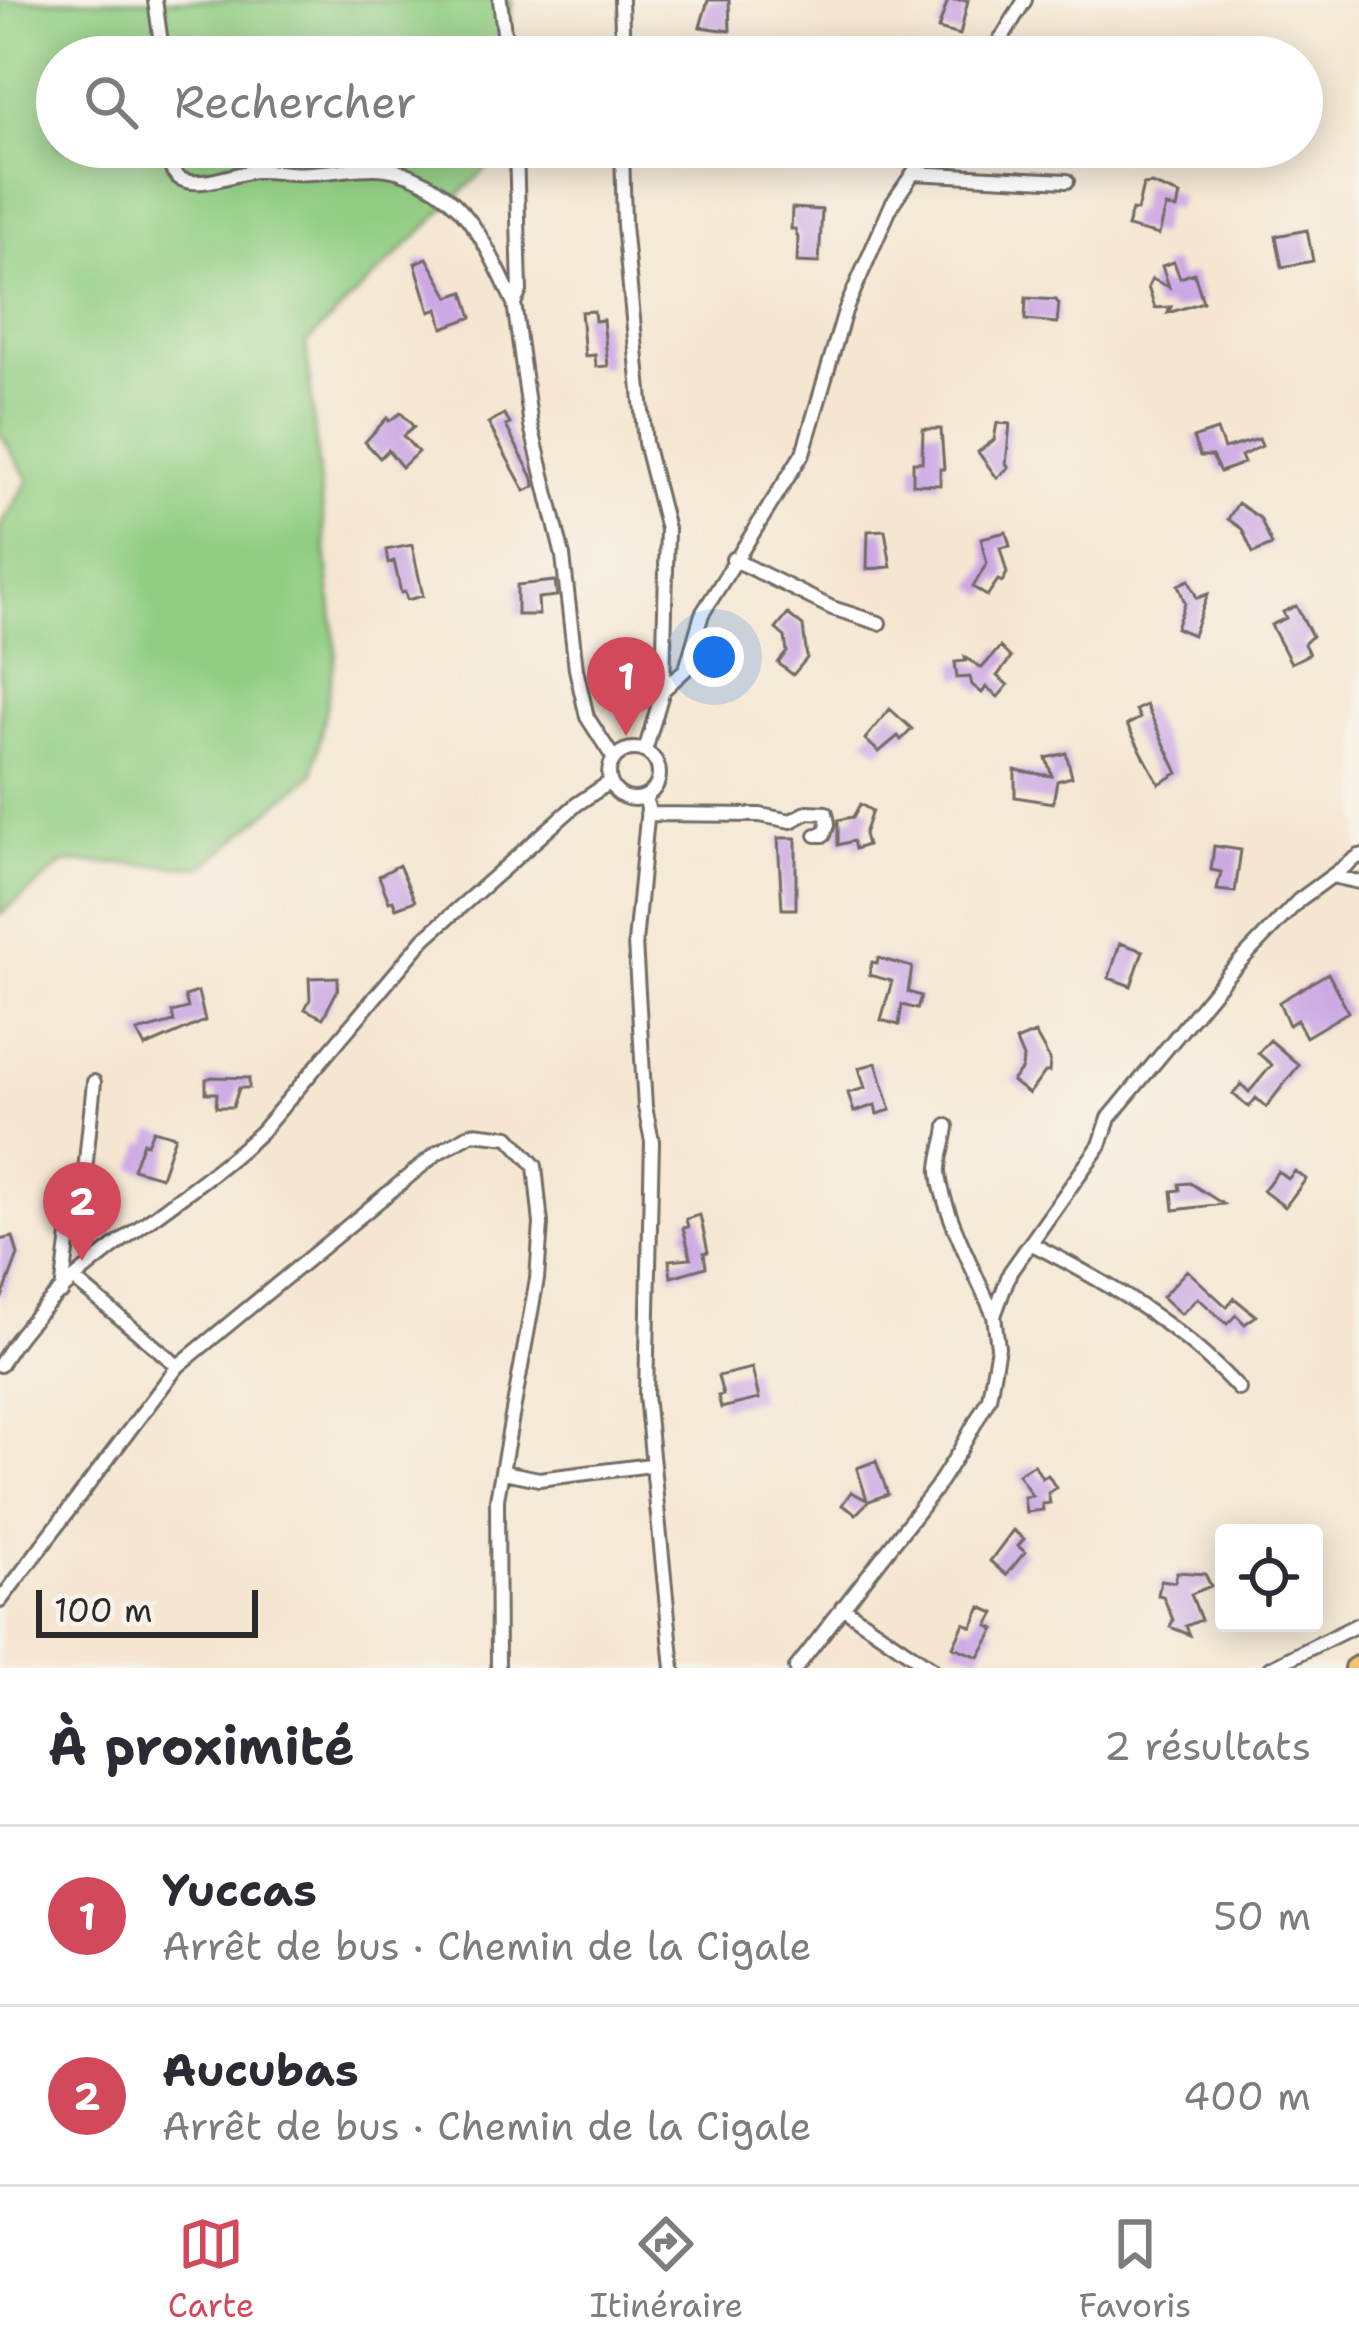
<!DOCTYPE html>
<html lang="fr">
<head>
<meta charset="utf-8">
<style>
  :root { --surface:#fff; --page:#f7f7f7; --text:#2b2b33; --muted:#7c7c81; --line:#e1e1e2; --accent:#d1495b }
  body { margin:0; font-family:"Shantell Sans",sans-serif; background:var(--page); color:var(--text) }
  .controls { position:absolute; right:36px; bottom:36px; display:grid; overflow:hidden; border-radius:12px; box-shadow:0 6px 30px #0003 }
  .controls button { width:108px; height:108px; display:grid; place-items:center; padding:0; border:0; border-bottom:3px solid var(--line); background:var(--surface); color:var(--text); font:60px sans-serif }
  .scale { position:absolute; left:36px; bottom:30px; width:222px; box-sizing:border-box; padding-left:12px; border:6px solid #2b2b2b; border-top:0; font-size:33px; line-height:42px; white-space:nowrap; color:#2b2b2b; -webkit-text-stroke:9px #f7f3e8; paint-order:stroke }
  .you { position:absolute; left:714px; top:657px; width:42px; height:42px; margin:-30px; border:9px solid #fff; border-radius:50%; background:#1a73e8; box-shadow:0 0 0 18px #1a73e833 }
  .badge { display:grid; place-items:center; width:78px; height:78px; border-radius:50%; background:var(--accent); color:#fff; font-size:39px; font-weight:700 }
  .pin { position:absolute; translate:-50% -99px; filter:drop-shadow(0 3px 6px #0008) }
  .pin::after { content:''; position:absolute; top:63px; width:42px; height:36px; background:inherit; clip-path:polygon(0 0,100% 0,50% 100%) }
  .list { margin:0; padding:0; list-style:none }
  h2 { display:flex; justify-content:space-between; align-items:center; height:156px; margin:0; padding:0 48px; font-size:51px }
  h2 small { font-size:39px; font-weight:400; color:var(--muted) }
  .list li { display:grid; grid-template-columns:78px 1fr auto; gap:36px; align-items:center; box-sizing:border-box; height:180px; padding:0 48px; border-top:3px solid var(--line) }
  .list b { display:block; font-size:45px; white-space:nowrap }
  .list p { margin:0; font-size:39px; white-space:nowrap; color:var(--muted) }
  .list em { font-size:39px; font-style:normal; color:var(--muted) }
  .icon { flex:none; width:66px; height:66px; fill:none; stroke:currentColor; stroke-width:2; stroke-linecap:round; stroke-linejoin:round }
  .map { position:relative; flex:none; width:1359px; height:1668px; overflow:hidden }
  .search { position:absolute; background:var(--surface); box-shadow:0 6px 30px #0003; left:36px; right:36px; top:36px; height:132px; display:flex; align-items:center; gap:30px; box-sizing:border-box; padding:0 42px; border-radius:66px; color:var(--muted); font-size:45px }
  .sheet { height:516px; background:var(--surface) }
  nav { display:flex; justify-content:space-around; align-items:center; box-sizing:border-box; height:168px; border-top:3px solid var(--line); background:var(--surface); font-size:33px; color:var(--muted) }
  nav a { display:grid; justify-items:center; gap:6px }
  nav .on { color:var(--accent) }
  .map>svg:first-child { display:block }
</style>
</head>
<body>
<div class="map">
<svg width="1359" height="1668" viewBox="0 0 1359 1668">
  <rect width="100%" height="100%" fill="#f7f3e8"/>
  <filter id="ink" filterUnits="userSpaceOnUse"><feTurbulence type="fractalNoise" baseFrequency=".00833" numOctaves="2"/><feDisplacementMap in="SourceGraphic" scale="24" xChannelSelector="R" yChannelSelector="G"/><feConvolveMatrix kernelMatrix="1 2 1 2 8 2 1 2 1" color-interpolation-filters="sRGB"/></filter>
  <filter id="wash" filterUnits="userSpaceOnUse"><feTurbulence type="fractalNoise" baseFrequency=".004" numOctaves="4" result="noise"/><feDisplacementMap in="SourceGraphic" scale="48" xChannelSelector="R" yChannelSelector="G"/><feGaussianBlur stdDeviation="2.7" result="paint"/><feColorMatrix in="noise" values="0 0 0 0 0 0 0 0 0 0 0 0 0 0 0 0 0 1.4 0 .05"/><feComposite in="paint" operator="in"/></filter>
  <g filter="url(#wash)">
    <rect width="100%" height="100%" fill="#f5e6d1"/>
    <!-- green -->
    <path fill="#91ce83" stroke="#5e7c57" stroke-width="3" d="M0,0H512L505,57H57V147H494L492,163L306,343L336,653L313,774L203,867L65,862L0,915V527L29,480L0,433Z"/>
    <g id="blocks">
      <!-- building -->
      <path fill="#cca9e4" d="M708,0H729L730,31L700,27Z
        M948,0H968L960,35L938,29Z
        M1151,184L1180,195L1177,209L1166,207L1159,235L1127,227L1132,210L1137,211L1143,185Z
        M792,208L822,210L819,263L797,262L798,238L795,229H791Z
        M1307,230L1313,261L1282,267L1276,236Z
        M427,258L449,297L464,292L472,317L443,328L438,309L430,312L415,263Z
        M1174,262L1180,278L1194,273L1203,302L1168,313L1171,307L1155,308L1148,287L1152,279L1169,287L1162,266Z
        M1026,298L1056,300L1059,304L1057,323L1025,320Z
        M594,311L595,321L603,320L608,366L596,367L595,355L585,356L581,312Z
        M401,413L414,427L403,436L418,452L402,467L388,450L380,458L365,442L387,418L389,421Z
        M504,414L510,424L506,426L532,476L535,486L525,491L488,423Z
        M997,423L1010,424L1006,464L1009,467L997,478L978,452L994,440Z
        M923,429H941L944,469H940V485L913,484V462H922Z
        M1217,430L1224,449L1259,439L1262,446L1241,456L1244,463L1220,472L1212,456H1200L1193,438Z
        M1238,503L1260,518L1272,545L1253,553L1242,529L1228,519Z
        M885,530L891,567L867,569L868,531Z
        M1006,532L1010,546L1000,548L1007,573L1002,582L998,580L987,596L973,587L987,563L981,538Z
        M412,545L423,596L407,600L405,592L401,593L394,561L388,563L386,550Z
        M1189,580L1197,598L1208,594L1193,635L1176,628L1185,603L1178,585Z
        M555,581L557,596L538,598L539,615H517V585Z
        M1296,606L1312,636L1304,644L1309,654L1291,663L1271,625L1286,618L1283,612Z
        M788,614L803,626L807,658L793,675L778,663L787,652L785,637L776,629Z
        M1000,647L1011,658L997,676L1008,685L998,697L986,687L982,693L972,685L970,677L957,678L955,662L966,661L965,657L982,668Z
        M1146,705L1178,773L1159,784L1127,725L1140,718L1136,710Z
        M890,709L912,729L901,740L898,736L879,752L865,739Z
        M1066,753L1072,777L1057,781L1053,803L1015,797V770L1052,776L1046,758Z
        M860,804L872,811L864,834L867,845L855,849L853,841L838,845V820L853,817Z
        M778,838H796V909H782Z
        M1214,846L1241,850L1235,892L1217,890L1221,872L1211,870Z
        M399,865L415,901L396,908L393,900L389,902L379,876Z
        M1120,943L1143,951L1131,986L1109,978Z
        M878,958L912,967L908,992L921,996L917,1009L902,1005L899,1025L881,1020L892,981L869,975L872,962L877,963Z
        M1328,973L1348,1012L1306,1037L1297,1020L1289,1025L1279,1002Z
        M338,977V989L323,1018L305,1009L310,999L309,978Z
        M198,992L205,1021L145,1047L137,1032L174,1022L172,1012L188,1008L185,996Z
        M1035,1033L1050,1060L1049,1072H1045L1029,1094L1012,1081L1022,1069L1023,1058L1016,1041Z
        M1270,1040L1299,1065L1266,1107L1256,1098L1249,1107L1233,1094L1241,1084L1249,1092L1272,1065L1258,1053Z
        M876,1063L891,1110L877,1114L875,1105L854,1112L848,1093L865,1088L859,1068Z
        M212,1077L249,1078V1088H239L233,1107H216L217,1093H206V1079Z
        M153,1130L175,1136L161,1177L133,1169L143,1142L147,1144Z
        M1278,1171L1288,1179L1295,1171L1306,1179L1285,1207L1263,1191Z
        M1190,1183L1223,1204L1174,1210L1172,1191L1180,1190L1179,1184Z
        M700,1215L708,1252L704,1253L706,1267L671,1277L669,1260L691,1258L683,1228L688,1227L686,1219Z
        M13,1237L18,1255L0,1303V1240Z
        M1187,1270L1227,1307L1234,1298L1256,1316L1245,1324L1236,1315L1227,1324L1198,1298L1181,1314L1162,1297Z
        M752,1368L759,1399L721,1408L718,1396L723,1395L718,1376Z
        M876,1461L888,1494L869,1501L856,1514L842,1505L851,1492L867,1500L857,1468Z
        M1034,1464L1042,1478L1048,1475L1056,1488L1048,1493L1050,1503L1042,1504L1043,1510L1026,1512L1024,1497L1032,1496L1018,1474Z
        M1013,1530L1024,1539L1018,1546L1025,1552L1006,1575L990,1561Z
        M1177,1572L1205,1574L1211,1586L1191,1594L1201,1620L1186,1626L1190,1635L1170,1627L1173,1620L1163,1596L1158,1595L1161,1580L1175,1582Z
        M981,1607L995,1613L988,1626L995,1629L979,1657L953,1647L964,1623L972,1627Z"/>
    </g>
  </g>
  <g filter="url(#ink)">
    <use href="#blocks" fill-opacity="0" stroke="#726c65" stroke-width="3"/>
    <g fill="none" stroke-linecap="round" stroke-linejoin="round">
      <defs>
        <path id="street" d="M155,0L163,57
          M500,0L507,57
          M621,0L623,57
          M990,57L1025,0
          M164,147C168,158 170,173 181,179C201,189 234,173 255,171C273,170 292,175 311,173C363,170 386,157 436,189C476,215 494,262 514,303
          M516,147L520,291L514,303L531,426L563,556L576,669L587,717L614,759
          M622,147L624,225L645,443L667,529L663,690
          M913,173L1067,181
          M733,559L832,608L879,623
          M609 774a25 25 0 1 1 50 0a25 25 0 1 1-50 0Z
          M645,751L663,690L686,669L702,614L803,453L845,311L892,204L931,147
          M645,797L648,808L635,943L645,1107L652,1141L646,1395L673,1668
          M647,814L760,815L791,821L808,812L826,813L828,824L824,835H816
          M1332,876L1359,882
          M947,1126C946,1141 938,1159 939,1172C941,1209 979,1280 994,1316
          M1032,1244C1109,1283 1180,1325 1239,1389
          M76,1281L178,1366
          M62,1292L71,1219L83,1191L94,1082
          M0,1365C53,1270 183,1207 262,1131L425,938L577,804L610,782
          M504,1472L539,1479L651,1465
          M0,1601L178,1366L437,1153L473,1133L509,1137L535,1166L541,1224L537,1279L497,1499L498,1668
          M842,1607L931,1668
          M796,1668L936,1488L959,1452L989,1398L998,1347L994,1316L1010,1272L1100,1145L1109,1118L1229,973L1299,900L1359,856
          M1270,1668L1359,1624"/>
        <path id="primary" d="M1354,1668L1359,1665"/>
      </defs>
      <!-- street casing -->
      <use href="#street" stroke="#726c65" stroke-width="18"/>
      <!-- primary casing -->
      <use href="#primary" stroke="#726c65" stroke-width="24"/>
      <!-- street -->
      <use href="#street" stroke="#fff" stroke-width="12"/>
      <!-- primary -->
      <use href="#primary" stroke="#f5c16b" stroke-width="18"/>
    </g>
  </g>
</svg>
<div class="controls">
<button><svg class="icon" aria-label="locate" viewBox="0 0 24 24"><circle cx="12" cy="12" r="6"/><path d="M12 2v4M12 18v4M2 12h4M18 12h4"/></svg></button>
</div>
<div class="scale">100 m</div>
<div class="you"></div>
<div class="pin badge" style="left:626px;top:736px">1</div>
<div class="pin badge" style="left:82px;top:1261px">2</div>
<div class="search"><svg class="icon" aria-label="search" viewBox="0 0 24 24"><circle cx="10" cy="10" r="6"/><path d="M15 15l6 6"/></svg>Rechercher</div>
</div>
<section class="sheet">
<h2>À proximité<small>2 résultats</small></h2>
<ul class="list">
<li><span class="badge">1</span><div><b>Yuccas</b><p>Arrêt de bus · Chemin de la Cigale</p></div><em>50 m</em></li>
<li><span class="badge">2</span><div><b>Aucubas</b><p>Arrêt de bus · Chemin de la Cigale</p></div><em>400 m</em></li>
</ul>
</section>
<nav>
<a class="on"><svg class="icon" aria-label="map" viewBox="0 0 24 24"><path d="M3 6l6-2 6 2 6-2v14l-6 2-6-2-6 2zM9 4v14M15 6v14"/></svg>Carte</a>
<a><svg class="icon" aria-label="directions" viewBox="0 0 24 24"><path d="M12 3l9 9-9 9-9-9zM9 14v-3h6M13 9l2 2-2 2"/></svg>Itinéraire</a>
<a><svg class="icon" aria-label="saved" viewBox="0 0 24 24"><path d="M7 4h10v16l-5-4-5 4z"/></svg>Favoris</a>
</nav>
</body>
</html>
